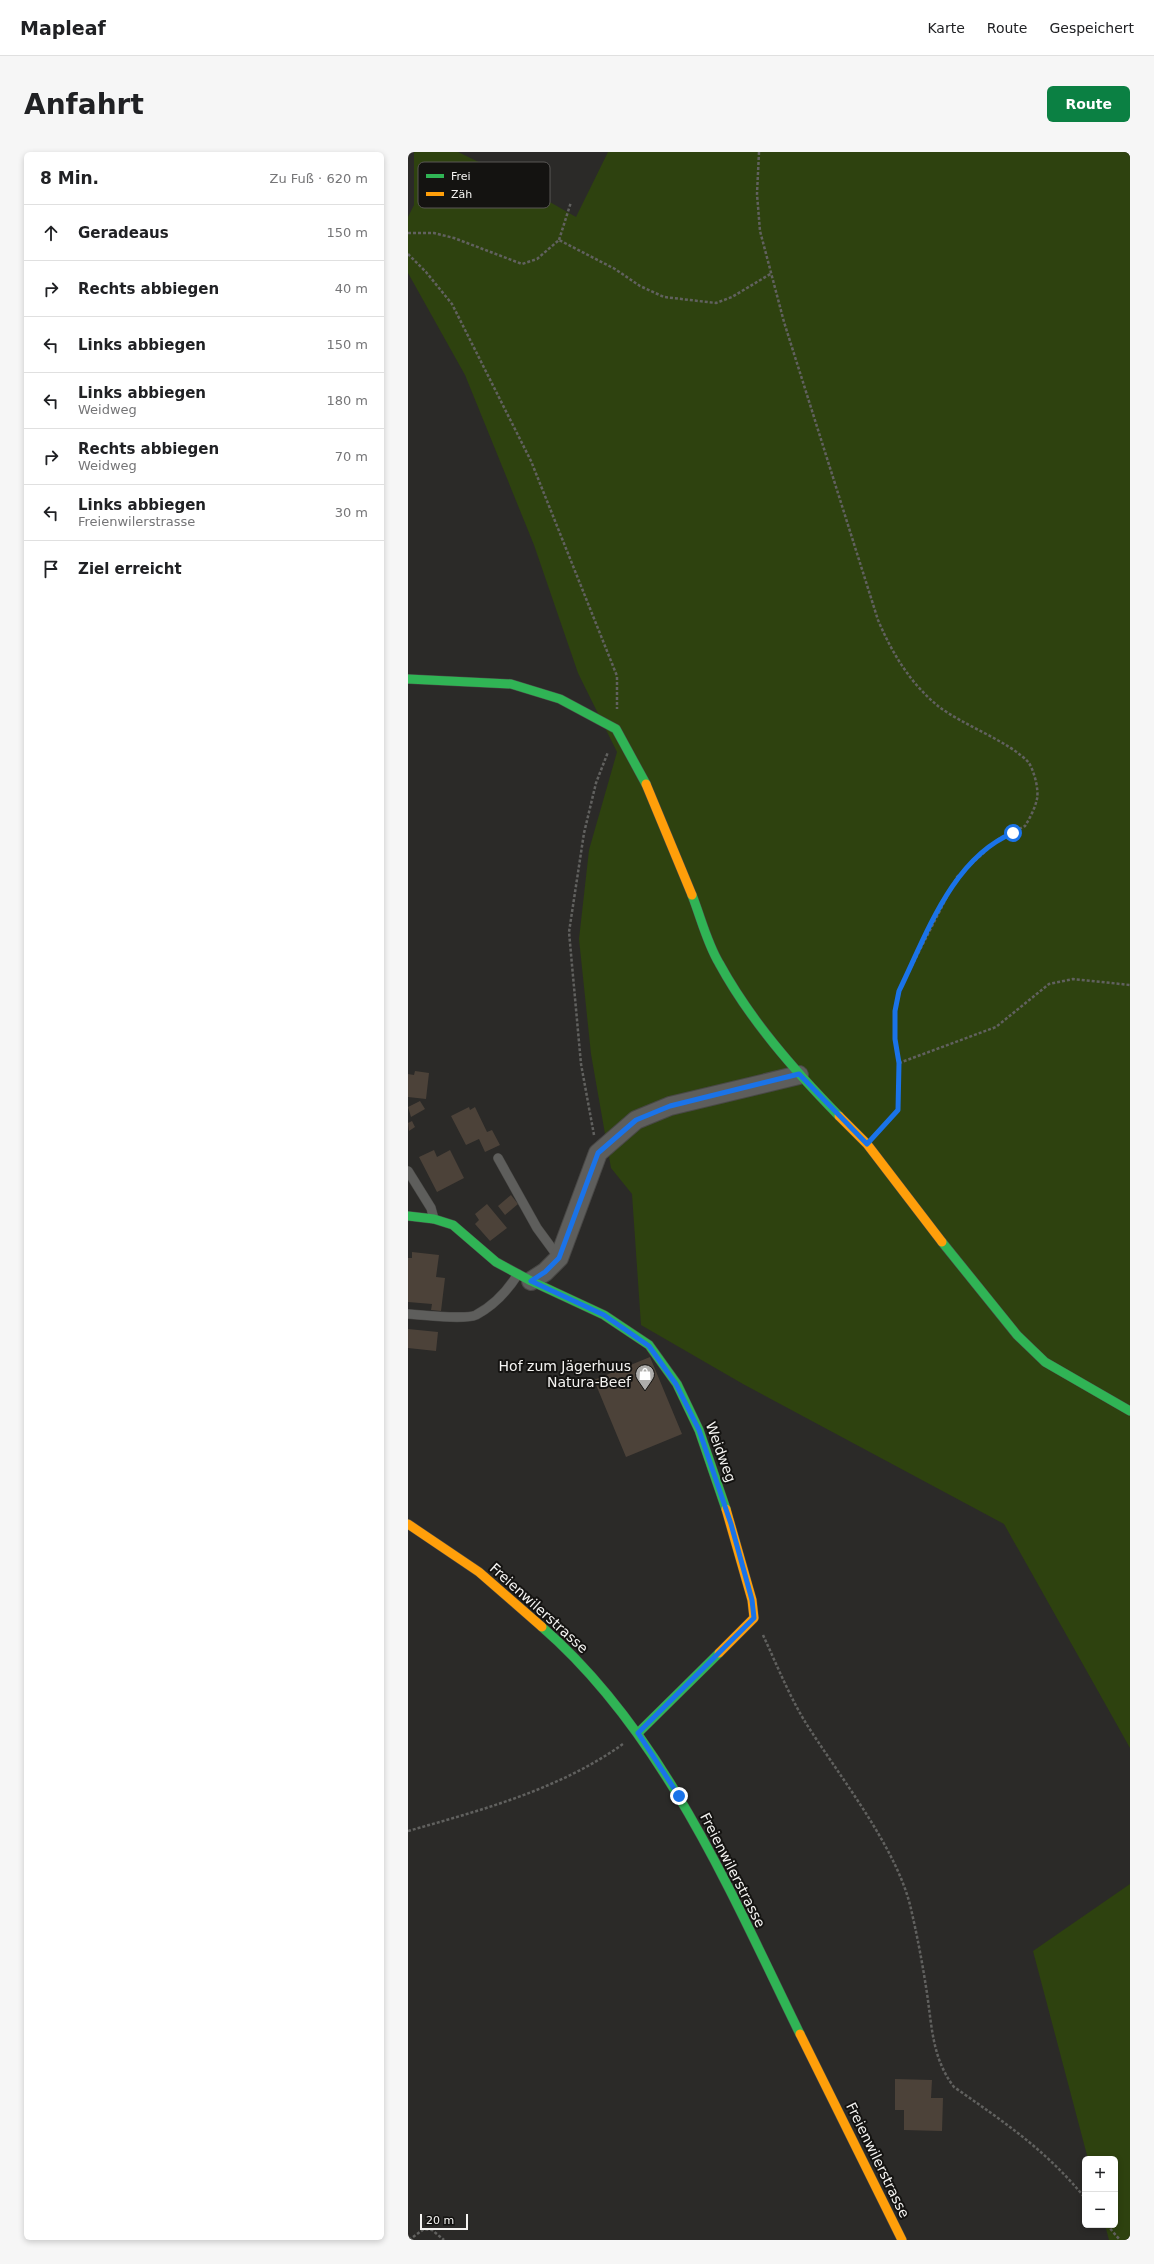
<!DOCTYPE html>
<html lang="de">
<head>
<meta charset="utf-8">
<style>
  :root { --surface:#fff; --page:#f6f6f6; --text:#202124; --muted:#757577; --line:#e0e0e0; --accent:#0b8043 }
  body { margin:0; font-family:"DejaVu Sans",sans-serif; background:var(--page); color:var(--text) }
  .controls { position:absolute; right:12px; bottom:12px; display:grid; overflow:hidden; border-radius:6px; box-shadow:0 2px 6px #0003 }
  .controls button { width:36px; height:36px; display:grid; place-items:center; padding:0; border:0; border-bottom:1px solid var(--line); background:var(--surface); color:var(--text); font:20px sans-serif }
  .scale { position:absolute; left:12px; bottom:10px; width:48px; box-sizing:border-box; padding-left:4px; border:2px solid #f5f4f2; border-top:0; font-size:11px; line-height:14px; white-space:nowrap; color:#f5f4f2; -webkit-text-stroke:3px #141311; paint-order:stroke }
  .stop { position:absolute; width:12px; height:12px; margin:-9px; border:3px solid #1a73e8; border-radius:50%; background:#fff }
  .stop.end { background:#1a73e8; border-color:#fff; box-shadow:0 1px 4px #0008 }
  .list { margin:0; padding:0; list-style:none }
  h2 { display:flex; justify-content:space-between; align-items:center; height:52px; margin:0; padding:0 16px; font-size:17px }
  h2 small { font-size:13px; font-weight:400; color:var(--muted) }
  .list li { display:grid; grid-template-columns:26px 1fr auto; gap:12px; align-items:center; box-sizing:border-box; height:56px; padding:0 16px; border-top:1px solid var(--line) }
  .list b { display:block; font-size:15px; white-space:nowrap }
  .list p { margin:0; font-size:13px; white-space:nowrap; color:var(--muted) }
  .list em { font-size:13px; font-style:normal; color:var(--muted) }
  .icon { flex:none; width:22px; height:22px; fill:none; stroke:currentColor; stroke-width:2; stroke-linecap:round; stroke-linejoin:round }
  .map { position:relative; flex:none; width:722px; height:2088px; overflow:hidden; border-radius:6px }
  header { display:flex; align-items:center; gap:24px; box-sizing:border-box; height:56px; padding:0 20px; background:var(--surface); border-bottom:1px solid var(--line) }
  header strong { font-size:19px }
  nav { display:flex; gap:22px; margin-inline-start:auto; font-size:14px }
  .intro { display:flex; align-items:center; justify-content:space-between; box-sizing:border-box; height:96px; padding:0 24px }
  h1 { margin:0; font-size:28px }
  .button { padding:10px 18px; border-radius:6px; background:var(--accent); color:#fff; font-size:14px; font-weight:700 }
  main { display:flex; gap:24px; padding:0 24px }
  aside { flex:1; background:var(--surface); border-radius:6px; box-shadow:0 2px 6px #0003 }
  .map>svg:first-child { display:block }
</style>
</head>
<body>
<header>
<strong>Mapleaf</strong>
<nav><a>Karte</a><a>Route</a><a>Gespeichert</a></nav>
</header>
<div class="intro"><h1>Anfahrt</h1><a class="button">Route</a></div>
<main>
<aside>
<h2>8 Min.<small>Zu Fuß · 620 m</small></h2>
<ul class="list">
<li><svg class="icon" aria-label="ahead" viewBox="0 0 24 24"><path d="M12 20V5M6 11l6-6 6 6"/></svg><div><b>Geradeaus</b></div><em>150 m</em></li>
<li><svg class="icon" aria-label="right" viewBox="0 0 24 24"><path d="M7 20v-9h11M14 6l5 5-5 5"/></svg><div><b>Rechts abbiegen</b></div><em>40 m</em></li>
<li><svg class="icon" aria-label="left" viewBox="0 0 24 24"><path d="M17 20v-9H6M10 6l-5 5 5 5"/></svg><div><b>Links abbiegen</b></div><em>150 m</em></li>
<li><svg class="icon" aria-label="left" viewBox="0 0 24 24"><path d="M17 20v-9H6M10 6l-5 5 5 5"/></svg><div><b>Links abbiegen</b><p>Weidweg</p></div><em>180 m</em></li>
<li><svg class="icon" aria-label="right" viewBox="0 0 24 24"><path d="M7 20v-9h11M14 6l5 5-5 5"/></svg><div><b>Rechts abbiegen</b><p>Weidweg</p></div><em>70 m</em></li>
<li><svg class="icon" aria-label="left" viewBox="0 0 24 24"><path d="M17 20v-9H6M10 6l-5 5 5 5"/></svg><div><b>Links abbiegen</b><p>Freienwilerstrasse</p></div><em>30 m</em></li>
<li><svg class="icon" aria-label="arrive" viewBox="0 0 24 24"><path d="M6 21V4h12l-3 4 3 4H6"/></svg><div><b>Ziel erreicht</b></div></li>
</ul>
</aside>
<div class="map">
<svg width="722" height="2088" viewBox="0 0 722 2088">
  <rect width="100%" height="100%" fill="#2b2a28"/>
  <!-- green -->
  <path fill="#2e420f" d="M6,0H50L81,15L168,65L200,0H722V1596L596,1372L335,1232L233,1173L224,1042L203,1016L183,902L171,787L181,698L209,600L170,521L126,393L57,223L0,121V65L6,53Z
    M722,1732V2088H701L697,2073H707V2007H680L625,1799Z"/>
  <!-- building -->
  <path fill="#4c4239" d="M7,919L21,921L18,947L0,945V922L6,923Z
    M12,949L17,957L3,965L0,955Z
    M61,955L62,958L67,955L79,980L84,978L92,993L77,1000L71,987L58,993L43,964Z
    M4,969L7,975L1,979L0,971Z
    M26,998L29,1005L42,998L56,1026L29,1040L11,1005Z
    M103,1043L110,1052L97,1063L90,1054Z
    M79,1052L99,1076L82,1089L67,1072L71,1068L67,1062Z
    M4,1100L31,1103L28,1125L37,1126L33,1159L23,1158L24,1152L0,1150V1106H4Z
    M0,1177L30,1180L28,1199L0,1196Z
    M242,1205L274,1282L218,1305L186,1228Z
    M487,1927L524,1928L523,1946H535L534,1979L496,1978V1958H487Z"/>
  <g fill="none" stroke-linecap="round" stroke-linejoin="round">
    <defs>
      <path id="lane" d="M90,1006L129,1076L151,1106
        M0,1019L23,1056L26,1067
        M0,1162C14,1163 57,1168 68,1163C85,1154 100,1138 110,1122"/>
      <path id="street" d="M123,1129L137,1120L151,1106L190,1001L228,968L262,954L391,923"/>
      <path id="fast" d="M0,527L103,532L152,547L208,577L238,632
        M284,743C293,766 299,791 311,811C342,868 386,918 431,964
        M0,1064L26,1067L45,1073L88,1110L123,1129L196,1163L241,1193L269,1232L291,1278L318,1357
        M534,1090L609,1183L637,1210L722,1259
        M134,1475C255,1580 323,1741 392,1882
        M230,1581L311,1501"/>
      <path id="slow" d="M238,632L284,743
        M431,964L459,992L534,1090
        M0,1372L71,1420L134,1475
        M311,1501L346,1466L344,1448L318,1357
        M392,1882L494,2088"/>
    </defs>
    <!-- lane casing -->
    <use href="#lane" stroke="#494846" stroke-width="10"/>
    <!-- street casing -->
    <use href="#street" stroke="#494846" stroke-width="20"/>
    <!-- fast casing -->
    <use href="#fast" stroke="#494846" stroke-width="10"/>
    <!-- slow casing -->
    <use href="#slow" stroke="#494846" stroke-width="10"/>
    <!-- path -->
    <path stroke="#61615f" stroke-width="2.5" stroke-dasharray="3 2" stroke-linecap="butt" d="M351,0L349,42L352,79L376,170L470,468C484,501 502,531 530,554C554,573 603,590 621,611C626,619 631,637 629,647C627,656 622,666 617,674L592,686L549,725L491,839L487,859V887L491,911L490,958L471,979
      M0,81H26L46,86L114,112L129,107L151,88L207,117L232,134L256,145L308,151L324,145L364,121
      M151,88L163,50
      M0,102L18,120L44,152L123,309L209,524V557
      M491,911L588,875L641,832L665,827L722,833
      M186,983L173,912L161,780L176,681L188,631L200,600
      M355,1483C368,1511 380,1541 396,1568C430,1623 489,1695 503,1757C509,1783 514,1809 518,1835C524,1871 523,1905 546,1935C596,1970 638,1998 677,2046
      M0,1679C74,1658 152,1637 215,1592
      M699,2073L712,2088
      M1,2088L16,2077L24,2078L36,2088"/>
    <!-- lane -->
    <use href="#lane" stroke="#5e5e5c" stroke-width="9"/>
    <!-- street -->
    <use href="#street" stroke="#5e5e5c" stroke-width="18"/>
    <!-- fast -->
    <use href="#fast" stroke="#30b455" stroke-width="9"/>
    <!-- slow -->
    <use href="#slow" stroke="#ff9f0a" stroke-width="9"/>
  </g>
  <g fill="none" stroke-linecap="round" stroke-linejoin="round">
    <!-- route -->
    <path stroke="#1a73e8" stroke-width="5" d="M271,1644L230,1581L346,1466L344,1448L323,1372L291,1278L268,1232L241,1194L196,1163L123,1129L137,1120L151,1106L190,1001L228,968L262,954L391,922L459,992L490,958L491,911L487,887V859L491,839C518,784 544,706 605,681"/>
  </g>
  <!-- icons -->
  <defs>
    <symbol id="shop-pin" viewBox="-11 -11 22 30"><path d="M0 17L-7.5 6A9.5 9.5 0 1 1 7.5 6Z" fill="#aeadab" stroke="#141311"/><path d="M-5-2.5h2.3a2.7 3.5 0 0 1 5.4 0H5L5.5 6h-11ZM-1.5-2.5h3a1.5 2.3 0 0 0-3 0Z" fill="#fff"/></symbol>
  </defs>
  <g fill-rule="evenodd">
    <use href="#shop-pin" x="226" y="1211" width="22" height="30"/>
  </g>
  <g text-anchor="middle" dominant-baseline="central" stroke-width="4" stroke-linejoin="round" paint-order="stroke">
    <!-- poi labels -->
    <g font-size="14" fill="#f5f4f2" stroke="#141311" text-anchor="end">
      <text x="223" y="1214">Hof zum Jägerhuus<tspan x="223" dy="16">Natura-Beef</tspan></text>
    </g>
    <!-- street labels -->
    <g font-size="14" fill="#f5f4f2" stroke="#141311">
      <text transform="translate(313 1300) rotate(70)">Weidweg</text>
      <text transform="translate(131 1456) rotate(42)">Freienwilerstrasse</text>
      <text transform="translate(325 1718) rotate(63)">Freienwilerstrasse</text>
      <text transform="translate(470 2008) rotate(64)">Freienwilerstrasse</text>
    </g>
  </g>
  <!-- legend -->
  <rect x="10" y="10" width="132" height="46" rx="6" fill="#141311" stroke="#585654" stroke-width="1"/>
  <rect x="18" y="22" width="18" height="4" fill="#30b455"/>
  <rect x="18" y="40" width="18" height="4" fill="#ff9f0a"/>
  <g font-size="11" fill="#f5f4f2">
    <text x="43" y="28">Frei</text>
    <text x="43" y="46">Zäh</text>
  </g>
</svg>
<div class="controls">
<button>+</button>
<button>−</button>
</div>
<div class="scale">20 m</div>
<div class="stop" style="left:605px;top:681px"></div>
<div class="stop end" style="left:271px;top:1644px"></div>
</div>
</main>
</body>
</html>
